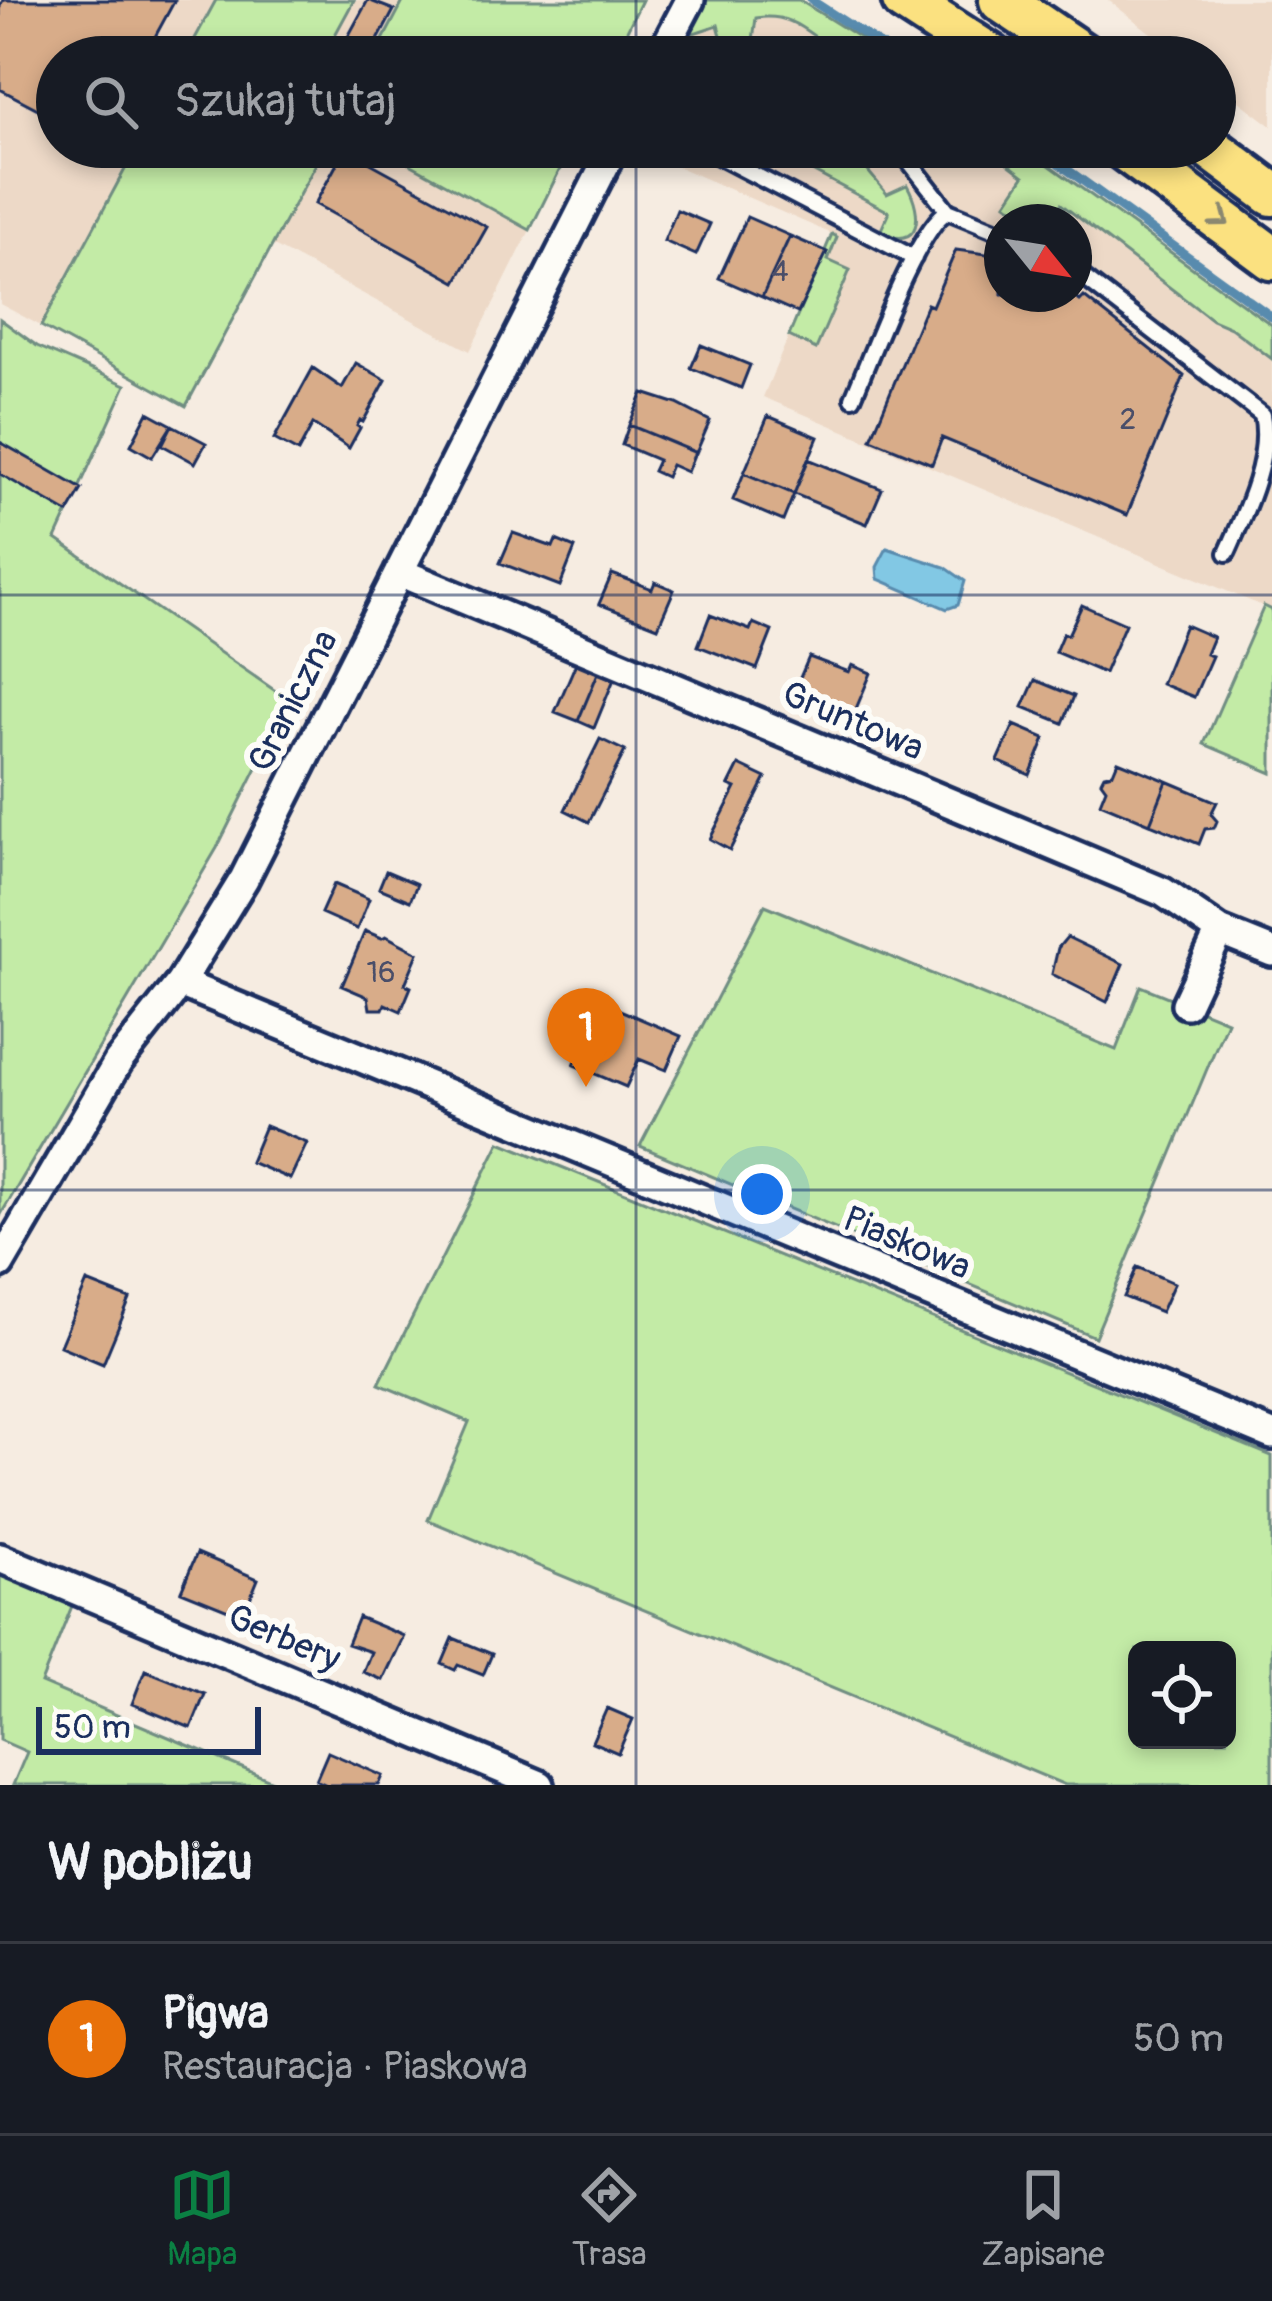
<!DOCTYPE html>
<html lang="pl">
<head>
<meta charset="utf-8">
<style>
  :root { --surface:#171b24; --page:#20242c; --text:#f1f3f6; --muted:#9ea1a6; --line:#363941; --accent:#0b8043 }
  body { margin:0; font-family:Pangolin,sans-serif; background:var(--page); color:var(--text) }
  .controls { position:absolute; right:36px; bottom:36px; display:grid; overflow:hidden; border-radius:18px; box-shadow:0 6px 18px #0003 }
  .controls button { width:108px; height:108px; display:grid; place-items:center; padding:0; border:0; border-bottom:3px solid var(--line); background:var(--surface); color:var(--text); font:60px sans-serif }
  .compass { position:absolute; left:984px; top:204px; width:108px; height:108px; border-radius:50%; background:var(--surface); box-shadow:0 6px 18px #0003; rotate:120deg }
  .scale { position:absolute; left:36px; bottom:30px; width:225px; box-sizing:border-box; padding-left:12px; border:6px solid #1b2f5e; border-top:0; font-size:33px; line-height:42px; white-space:nowrap; color:#1b2f5e; -webkit-text-stroke:9px #fdfcf7; paint-order:stroke }
  .you { position:absolute; left:762px; top:1194px; width:42px; height:42px; margin:-30px; border:9px solid #fff; border-radius:50%; background:#1a73e8; box-shadow:0 0 0 18px #1a73e833 }
  .badge { display:grid; place-items:center; width:78px; height:78px; border-radius:50%; background:var(--accent); color:#fff; font-size:39px; font-weight:700 }
  .pin { position:absolute; translate:-50% -99px; filter:drop-shadow(0 3px 6px #0008) }
  .pin::after { content:''; position:absolute; top:63px; width:42px; height:36px; background:inherit; clip-path:polygon(0 0,100% 0,50% 100%) }
  .list { margin:0; padding:0; list-style:none }
  h2 { display:flex; justify-content:space-between; align-items:center; height:156px; margin:0; padding:0 48px; font-size:51px }
  h2 small { font-size:39px; font-weight:400; color:var(--muted) }
  .list li { display:grid; grid-template-columns:78px 1fr auto; gap:36px; align-items:center; box-sizing:border-box; height:192px; padding:0 48px; border-top:3px solid var(--line) }
  .list b { display:block; font-size:45px; white-space:nowrap }
  .list p { margin:0; font-size:39px; white-space:nowrap; color:var(--muted) }
  .list em { font-size:39px; font-style:normal; color:var(--muted) }
  .icon { flex:none; width:66px; height:66px; fill:none; stroke:currentColor; stroke-width:2; stroke-linecap:round; stroke-linejoin:round }
  .map { position:relative; flex:none; width:1272px; height:1785px; overflow:hidden }
  .search { position:absolute; background:var(--surface); box-shadow:0 6px 18px #0003; left:36px; right:36px; top:36px; height:132px; display:flex; align-items:center; gap:30px; box-sizing:border-box; padding:0 42px; border-radius:66px; color:var(--muted); font-size:45px }
  .sheet { height:348px; background:var(--surface) }
  nav { display:flex; justify-content:space-around; align-items:center; box-sizing:border-box; height:168px; border-top:3px solid var(--line); background:var(--surface); font-size:33px; color:var(--muted) }
  nav a { display:grid; justify-items:center; gap:6px }
  nav .on { color:var(--accent) }
  .map>svg:first-child { display:block }
</style>
</head>
<body>
<div class="map">
<svg width="1272" height="1785" viewBox="0 0 1272 1785">
  <rect width="100%" height="100%" fill="#f6ece1"/>
  <filter id="ink" filterUnits="userSpaceOnUse"><feTurbulence type="fractalNoise" baseFrequency=".00833" numOctaves="2"/><feDisplacementMap in="SourceGraphic" scale="24" xChannelSelector="R" yChannelSelector="G"/><feConvolveMatrix kernelMatrix="1 2 1 2 8 2 1 2 1" color-interpolation-filters="sRGB"/></filter>
  <g filter="url(#ink)">
    <!-- built -->
    <path fill="#edd9c7" fill-rule="evenodd" d="M0,0H404L374,57H57V147H137L41,326L0,304Z
      M696,0H728L781,10L863,57H668Z
      M1108,0H1272V126L1215,83V57H1182Z
      M325,147H379L530,230L470,351L272,245Z
      M633,147H1001L1272,357V610L763,397L832,234ZM1002,222H1074V294H1002Z"/>
    <!-- green -->
    <path fill="#c3eba6" stroke="#6f8d82" stroke-width="3" fill-rule="evenodd" d="M216,0H354L323,57H185Z
      M404,0H642L614,57H374Z
      M704,0H799L891,57C879,57 863,60 852,57C816,48 801,10 756,18L753,40L724,46L718,25L685,36Z
      M137,147H325L186,406L41,326Z
      M379,147H571L530,230Z
      M767,147H848L887,194L907,185C923,213 922,252 880,232L889,212Z
      M986,147H1024L1272,325V359L1231,328L1212,320L1061,204L1046,222H1031L1006,203L1024,176Z
      M832,234L837,237L828,260L850,270L816,349L789,336Z
      M0,319L37,346L126,385L56,539L290,701L217,848L0,1216Z
      M1264,606L1272,610V773L1204,744Z
      M765,905L1116,1050L1141,986L1227,1021L1095,1337L640,1146Z
      M500,1142L1272,1456V1785H1065L428,1520L469,1422L379,1384ZM1137,1650H1227V1740H1137Z
      M0,1569L74,1601L41,1683L282,1785H13L27,1752L0,1740Z"/>
    <!-- water -->
    <path fill="#82c8e4" stroke="#598bae" stroke-width="3" d="M887,548L945,567L965,581L958,605L947,609L878,579L877,567Z"/>
    <g fill="none" stroke-linecap="round" stroke-linejoin="round">
      <!-- stream -->
      <path stroke="#598bae" stroke-width="9" d="M811,0L899,57
        M1036,147L1272,317"/>
    </g>
    <!-- building -->
    <path fill="#d8ac89" stroke="#1b2f5e" stroke-width="3" d="M3,0H175L144,57H57V119L0,89V6Z
      M368,0L394,10L369,57H337Z
      M345,149L487,227L456,282L315,204Z
      M677,210L710,224L696,255L664,241Z
      M747,217L790,236L762,297L719,278Z
      M790,236L827,252L798,313L762,297Z
      M956,250L1002,256V294H1071L1080,301L1084,297L1184,376L1127,515L942,438L932,464L871,439L927,304L932,306Z
      M701,345L750,365L741,388L691,368Z
      M356,363L386,380L363,422L360,420L357,426L360,428L349,448L313,424L298,452L274,439L313,368L342,388Z
      M643,393L677,404L710,421L696,453L629,425Z
      M148,412L172,425L152,457L131,445Z
      M768,416L818,437L794,494L744,473Z
      M172,425L206,443L195,463L162,445Z
      M629,425L695,452L687,472L671,465L666,477L653,471L658,460L622,445Z
      M0,442L82,489L68,513L0,474Z
      M808,459L882,489L867,524L794,494Z
      M744,473L794,494L783,521L733,500Z
      M513,533L553,547L556,540L575,548L560,586L500,563Z
      M612,574L652,589L655,582L674,590L658,627L599,604Z
      M1082,605L1125,624L1104,673L1055,652L1063,633L1068,635Z
      M710,615L750,630L753,623L772,631L757,669L698,646Z
      M1185,625L1213,637L1206,654L1212,656L1194,697L1161,684Z
      M809,657L849,672L852,665L871,673L855,711L796,687Z
      M576,663L598,673L578,721L555,712Z
      M598,673L614,679L594,728L578,721Z
      M1035,680L1074,696L1063,723L1023,707Z
      M1014,725L1045,738L1030,775L998,761Z
      M600,739L625,751L589,822L565,810Z
      M1118,761L1167,781L1150,824L1100,803L1106,788L1101,781L1104,775L1113,773Z
      M739,765L766,778L730,850L710,839L736,788L729,785Z
      M1167,781L1217,802L1211,814L1217,821L1214,828L1205,829L1199,844L1150,824Z
      M386,871L417,884L410,901L379,888Z
      M334,884L369,899L357,929L321,913Z
      M365,931L382,938L386,936L418,953L405,984L411,987L401,1011L385,1004L383,1009H370L368,997L342,986Z
      M1067,937L1123,964L1107,1002L1052,974L1058,948Z
      M601,1002L681,1036L666,1070L639,1059L626,1087L574,1065Z
      M265,1126L307,1143L290,1179L250,1162Z
      M1137,1267L1174,1283L1161,1312L1124,1297Z
      M87,1282L130,1299L103,1364L60,1346Z
      M197,1553L258,1579L243,1616L181,1591Z
      M358,1617L404,1636L383,1680L363,1672L371,1652L347,1644Z
      M453,1638L492,1654L483,1675L458,1665L455,1670L442,1664Z
      M145,1670L205,1694L191,1728L132,1704Z
      M607,1708L633,1719L618,1753L592,1742Z
      M328,1752L383,1776L379,1785H327L316,1780Z"/>
    <g fill="none" stroke-linecap="round" stroke-linejoin="round">
      <defs>
        <path id="lane" d="M729,57L756,53L780,57
          M701,147L914,258
          M898,147L948,211
          M1074,270L1262,415C1272,457 1245,513 1227,553
          M853,398C869,361 918,226 948,211L1002,233"/>
        <path id="street" d="M660,57L690,0
          M399,572L1163,892L1220,931L1272,952
          M180,983L1272,1435
          M1186,1004L1220,931
          M0,1264L118,1062L180,983L244,879L614,147
          M0,1558L540,1785"/>
        <path id="primary" d="M904,0L992,57
          M1001,0L1085,57
          M1122,147L1272,258
          M1209,147L1272,194"/>
      </defs>
      <!-- lane casing -->
      <use href="#lane" stroke="#1b2f5e" stroke-width="22"/>
      <!-- street casing -->
      <use href="#street" stroke="#1b2f5e" stroke-width="36"/>
      <!-- primary casing -->
      <use href="#primary" stroke="#1b2f5e" stroke-width="51"/>
      <!-- lane -->
      <use href="#lane" stroke="#fdfcf7" stroke-width="14"/>
      <!-- street -->
      <use href="#street" stroke="#fdfcf7" stroke-width="27"/>
      <!-- primary -->
      <use href="#primary" stroke="#fbe180" stroke-width="42"/>
    </g>
    <!-- one-way arrows -->
    <defs><path id="oneway-chevron" d="M-2-3.5L2.5 0L-2 3.5" fill="none" stroke-width="1.6" stroke-linecap="round" stroke-linejoin="round" transform="scale(3)"/></defs>
    <use stroke="#8b886f" href="#oneway-chevron" transform="translate(1221 219) rotate(37)"/>
  </g>
  <!-- grid -->
  <path fill="none" stroke="#1b2f5e" stroke-width="3" stroke-opacity="0.55" d="M636,0V57M636,147V1785M0,595H1272M0,1190H1272"/>
  <g text-anchor="middle" dominant-baseline="central" stroke-width="12" stroke-linejoin="round" paint-order="stroke">
    <!-- number labels -->
    <g font-size="30" fill="#4a4e69">
      <text x="780" y="271">4</text>
      <text x="1128" y="419">2</text>
      <text x="381" y="972">16</text>
    </g>
    <!-- street labels -->
    <g font-size="36" fill="#1b2f5e" stroke="#fdfcf7">
      <text transform="translate(293 701) rotate(-63)">Graniczna</text>
      <text transform="translate(853 721) rotate(23)">Gruntowa</text>
      <text transform="translate(907 1243) rotate(23)">Piaskowa</text>
      <text transform="translate(284 1638) rotate(23)">Gerbery</text>
    </g>
  </g>
</svg>
<div class="controls">
<button><svg class="icon" aria-label="locate" viewBox="0 0 24 24"><circle cx="12" cy="12" r="6"/><path d="M12 2v4M12 18v4M2 12h4M18 12h4"/></svg></button>
</div>
<svg class="compass" viewBox="-18 -18 36 36"><path d="M0-13l5 13h-10z" fill="#e53935"/><path d="M0 13l5-13h-10z" fill="#9ea1a6"/></svg>
<div class="scale">50 m</div>
<div class="you"></div>
<div class="pin badge" style="left:586px;top:1087px;background:#e8710a">1</div>
<div class="search"><svg class="icon" aria-label="search" viewBox="0 0 24 24"><circle cx="10" cy="10" r="6"/><path d="M15 15l6 6"/></svg>Szukaj tutaj</div>
</div>
<section class="sheet">
<h2>W pobliżu<small></small></h2>
<ul class="list">
<li><span class="badge" style="background:#e8710a">1</span><div><b>Pigwa</b><p>Restauracja · Piaskowa</p></div><em>50 m</em></li>
</ul>
</section>
<nav>
<a class="on"><svg class="icon" aria-label="map" viewBox="0 0 24 24"><path d="M3 6l6-2 6 2 6-2v14l-6 2-6-2-6 2zM9 4v14M15 6v14"/></svg>Mapa</a>
<a><svg class="icon" aria-label="directions" viewBox="0 0 24 24"><path d="M12 3l9 9-9 9-9-9zM9 14v-3h6M13 9l2 2-2 2"/></svg>Trasa</a>
<a><svg class="icon" aria-label="saved" viewBox="0 0 24 24"><path d="M7 4h10v16l-5-4-5 4z"/></svg>Zapisane</a>
</nav>
</body>
</html>
